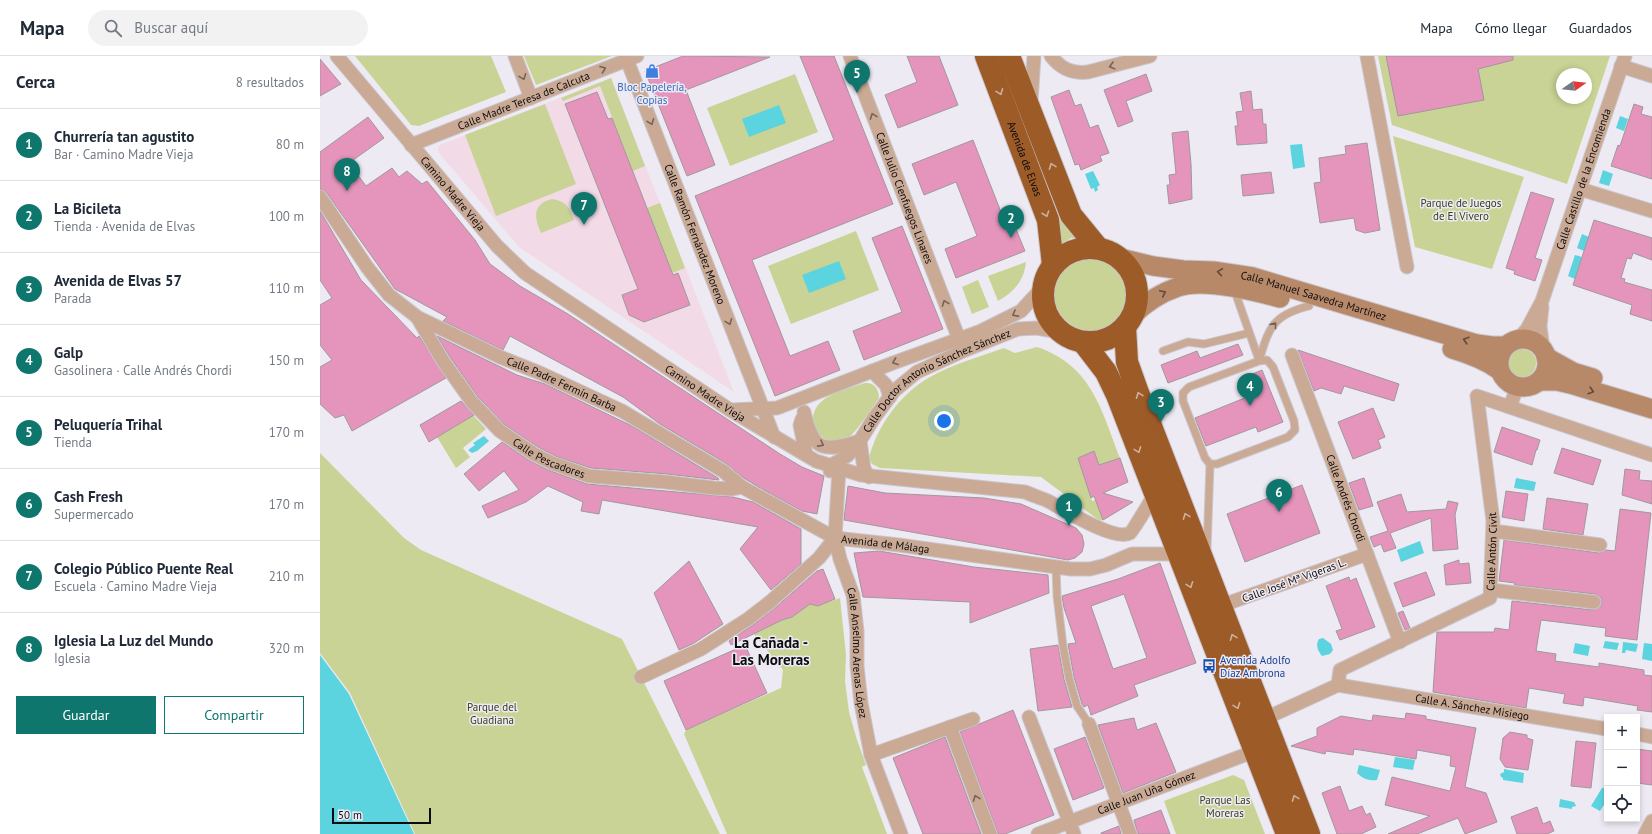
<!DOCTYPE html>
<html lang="es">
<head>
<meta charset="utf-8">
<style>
  :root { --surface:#fff; --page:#f2f2f3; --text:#1f2937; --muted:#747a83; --line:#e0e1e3; --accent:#0f766e }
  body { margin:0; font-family:"PT Sans",sans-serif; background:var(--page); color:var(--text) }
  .controls { position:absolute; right:12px; bottom:12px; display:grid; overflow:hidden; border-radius:0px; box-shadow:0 2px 6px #0003 }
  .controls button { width:36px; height:36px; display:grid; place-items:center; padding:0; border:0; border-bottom:1px solid var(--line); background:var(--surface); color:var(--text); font:20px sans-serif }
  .compass { position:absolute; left:1236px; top:12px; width:36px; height:36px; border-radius:50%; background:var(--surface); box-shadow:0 2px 6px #0003; rotate:76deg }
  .scale { position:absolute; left:12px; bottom:10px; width:99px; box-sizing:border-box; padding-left:4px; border:2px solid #0c0b0e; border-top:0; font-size:11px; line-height:14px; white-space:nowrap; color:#0c0b0e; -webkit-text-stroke:3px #edeaf3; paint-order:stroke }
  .you { position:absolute; left:624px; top:365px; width:14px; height:14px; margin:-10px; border:3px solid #fff; border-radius:50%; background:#1a73e8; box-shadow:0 0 0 6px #1a73e833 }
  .badge { display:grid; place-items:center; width:26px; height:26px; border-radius:50%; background:var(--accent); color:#fff; font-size:13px; font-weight:700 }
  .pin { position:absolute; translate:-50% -33px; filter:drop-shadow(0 1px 2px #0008) }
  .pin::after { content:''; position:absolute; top:21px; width:14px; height:12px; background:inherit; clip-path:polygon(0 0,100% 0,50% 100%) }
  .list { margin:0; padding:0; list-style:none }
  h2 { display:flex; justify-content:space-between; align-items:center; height:52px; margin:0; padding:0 16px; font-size:17px }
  h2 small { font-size:13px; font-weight:400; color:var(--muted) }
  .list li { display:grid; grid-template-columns:26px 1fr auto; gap:12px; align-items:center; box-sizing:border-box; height:72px; padding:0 16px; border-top:1px solid var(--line) }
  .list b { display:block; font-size:15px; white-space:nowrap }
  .list p { margin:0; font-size:13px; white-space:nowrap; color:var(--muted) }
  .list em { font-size:13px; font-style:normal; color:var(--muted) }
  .actions { display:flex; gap:8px; padding:12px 16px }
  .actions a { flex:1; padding:9px 0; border:1px solid var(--accent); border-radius:0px; text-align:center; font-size:14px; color:var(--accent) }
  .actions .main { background:var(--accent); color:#fff }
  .icon { flex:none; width:22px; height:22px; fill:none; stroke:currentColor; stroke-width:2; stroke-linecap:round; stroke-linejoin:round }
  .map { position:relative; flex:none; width:1332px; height:778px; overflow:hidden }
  header { display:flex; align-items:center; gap:24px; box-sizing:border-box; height:56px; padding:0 20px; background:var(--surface); border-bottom:1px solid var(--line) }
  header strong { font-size:19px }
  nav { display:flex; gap:22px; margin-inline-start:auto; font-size:14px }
  .search { width:280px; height:36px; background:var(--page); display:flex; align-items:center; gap:10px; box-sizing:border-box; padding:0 14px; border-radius:22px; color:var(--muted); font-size:15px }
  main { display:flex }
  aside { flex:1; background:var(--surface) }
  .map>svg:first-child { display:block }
</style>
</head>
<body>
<header>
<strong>Mapa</strong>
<div class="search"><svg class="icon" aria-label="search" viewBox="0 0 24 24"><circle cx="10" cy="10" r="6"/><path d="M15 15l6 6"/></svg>Buscar aquí</div>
<nav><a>Mapa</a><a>Cómo llegar</a><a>Guardados</a></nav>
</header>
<main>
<aside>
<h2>Cerca<small>8 resultados</small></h2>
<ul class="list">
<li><span class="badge">1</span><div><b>Churrería tan agustito</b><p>Bar · Camino Madre Vieja</p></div><em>80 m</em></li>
<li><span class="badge">2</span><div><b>La Bicileta</b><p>Tienda · Avenida de Elvas</p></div><em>100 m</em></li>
<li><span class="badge">3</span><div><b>Avenida de Elvas 57</b><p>Parada</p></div><em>110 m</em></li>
<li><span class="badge">4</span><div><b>Galp</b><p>Gasolinera · Calle Andrés Chordi</p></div><em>150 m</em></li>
<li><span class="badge">5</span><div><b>Peluquería Trihal</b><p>Tienda</p></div><em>170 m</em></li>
<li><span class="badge">6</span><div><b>Cash Fresh</b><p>Supermercado</p></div><em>170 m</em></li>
<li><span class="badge">7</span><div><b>Colegio Público Puente Real</b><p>Escuela · Camino Madre Vieja</p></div><em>210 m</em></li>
<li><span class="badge">8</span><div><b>Iglesia La Luz del Mundo</b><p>Iglesia</p></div><em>320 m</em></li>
</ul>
<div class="actions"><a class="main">Guardar</a><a>Compartir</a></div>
</aside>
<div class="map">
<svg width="1332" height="778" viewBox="0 0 1332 778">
  <rect width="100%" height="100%" fill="#edeaf3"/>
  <!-- education -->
  <path fill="#f2dae6" d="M291,22L340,147L414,336L199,191L119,97L118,93L120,89Z"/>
  <!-- green -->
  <path fill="#c9d395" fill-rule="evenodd" d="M35,0H171L186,36L99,70L91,69Z
    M204,0H292L216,29Z
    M673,0H681L756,182H751L741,188L739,170Z
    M1058,0H1290L1247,128L1072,69ZM1242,18H1266V42H1242Z
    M475,18L498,76L410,110L387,52Z
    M291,22L325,110L313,115L280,30L243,45L241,42Z
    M225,48L256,128L176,160L145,79Z
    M1073,80L1204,121L1172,213L1095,191Z
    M232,143C246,145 250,152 254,164L221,177C214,162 212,148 232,143Z
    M340,147L365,212L352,217L327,152Z
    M536,175L559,234L471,268L448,210Z
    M729 239a40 40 0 1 1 80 0a40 40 0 1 1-80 0Z
    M706,206C704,225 694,236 678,245L668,220Z
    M658,224L669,251L652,258L642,231Z
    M717,291C772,310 781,353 800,402L779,409L774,395L758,402L772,445L776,444L783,464L780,465L721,421L560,412L552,408L549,402C557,370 581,337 610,321C633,308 659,301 684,292L695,297Z
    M1188 307a14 14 0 1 1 28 0a14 14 0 1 1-28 0Z
    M545,327C554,326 559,333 559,342C553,350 536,377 529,381C507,397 480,367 500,347C509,337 532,331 545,327Z
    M153,359L166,373L143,392L150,401L136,412L117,381Z
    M0,397L84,482L101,494L302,583L400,778H95L30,637L0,597Z
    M520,542L526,599L525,625L529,656L537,684L546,709L542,711L567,778H407L364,678L366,674L461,632L463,614L434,578L462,564L472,561L490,548L498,550Z
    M913,719L924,724L945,778H856L844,745Z"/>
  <!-- water -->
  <path fill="#5bd4df" d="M459,49L466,67L429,81L422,63Z
    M1300,60L1308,63L1304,75L1296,72Z
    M982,88L985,111L973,113L970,89Z
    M1283,114L1293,118L1289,130L1279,127Z
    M773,115L780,129L777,131L778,134L775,136L774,132L771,133L765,118Z
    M1262,178L1269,181L1264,195L1257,192Z
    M1255,199L1262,201L1255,223L1248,220Z
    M519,205L526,223L489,237L482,219Z
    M164,380L169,385L157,395L152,397L148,394L155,389L153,387Z
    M1196,422L1216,426L1214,435L1194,432Z
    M1100,485L1104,497L1081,506L1077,494Z
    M1003,582L1011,588L1013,594L1010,598L1002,600C998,595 995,589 999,583Z
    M1285,585L1299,587L1297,594L1283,592Z
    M1303,586L1318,588L1316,596L1306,594L1305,597H1302Z
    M1255,587L1270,590L1268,600L1253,597Z
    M1324,587L1332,588V605L1322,603Z
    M0,599L29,638L94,778H0Z
    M1075,701L1095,704L1093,714L1073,711Z
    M1039,709L1060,714L1057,724C1049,725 1043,723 1037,717Z
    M1184,713L1204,717L1203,727L1183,724V722L1181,721L1180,718L1184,716Z
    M1287,731V744L1280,755L1271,750L1282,732Z
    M1240,743L1254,746L1256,750L1252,751V753L1239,751Z"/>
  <!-- building -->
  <path fill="#e594bb" stroke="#a1989c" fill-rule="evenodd" d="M363,0L450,1L366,34L395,109L367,120L325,15Z
    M480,0H514L573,148L432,204L470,300L508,285L520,314L455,340L375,140L514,84Z
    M587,0H619L638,49L578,72L565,39L597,26Z
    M1066,0H1193V4L1158,13L1164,44L1078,60Z
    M0,3L21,28L0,40Z
    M826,18L832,35L806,45L813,65L798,71L784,34Z
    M749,34L755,50L761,48L770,72L778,69L789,97L780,100L782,105L761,114L759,108L755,109L731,41Z
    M931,35L933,54L942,53L943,68H946L947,87L917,89L915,70H918L916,56L923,55L920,37Z
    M277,36L288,63L292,62L353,219L358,217L370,249L324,266L309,259L302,239L318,233L245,48Z
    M1314,48L1323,51L1321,58L1332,61V123L1291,110L1298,89L1300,90Z
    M48,61L64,82L29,107L46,130L72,112L79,121L87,115L102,128L107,125L155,184L170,208L200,230L248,258L460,398L482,411L504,420L497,458L482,455L442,433L422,421L407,408L340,368L303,341L190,280L183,294L123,265L127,261L75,233L6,136L0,133V96Z
    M868,75L871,108L872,143L849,148L847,129H850L849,119L856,118L852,77Z
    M653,84L686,169L693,166L705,195L636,222L625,193L657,180L636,126L604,139L592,108Z
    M1047,87L1060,174L1045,177L1036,174L1034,162L1000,167L994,127L1001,126L999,102L1026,98L1025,90Z
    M951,116L954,137L923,140L921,119Z
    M1211,136L1234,143L1215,202L1222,204L1215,225L1194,218L1195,215L1186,212Z
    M0,155L41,224L97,282L99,280L126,322L32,375L24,359L15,362L0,348V311L12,304L0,289V249L12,242L0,224Z
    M1274,164L1332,182V204L1313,197L1311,203L1307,202L1301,222L1305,223L1304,226L1332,234V265L1310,258L1312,249L1253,229Z
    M582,170L623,273L544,304L533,275L582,256L552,182Z
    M117,280L197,319L225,328L312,370L398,422L399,424L347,418L271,412L235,400L218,391L185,369L158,341L130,301Z
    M918,288L923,299L848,327L841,309L877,295L880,302Z
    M978,294L1079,328L1074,345L1024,330L1021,338L1001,332L994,335Z
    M942,314L963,366L938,376L936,371L886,390L875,362L937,337L930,319Z
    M141,345L154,359L109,386L100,369Z
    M1053,352L1065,381L1058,384L1061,392L1033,403L1018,366Z
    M1182,371L1220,384L1217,394H1216L1212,409L1174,396Z
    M182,386L210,405L228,414L267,428L413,441L433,446L481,473V508L451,534L420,493L438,471L282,444L279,458L261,455L263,446L228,430L206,446L168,462L162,450L199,434L184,415L159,435L144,418Z
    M1242,392L1281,404L1273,429L1234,417Z
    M774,395L779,409L800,402L808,426L783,437L813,446L783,464L774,440L771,442L758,402Z
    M1305,413L1320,415L1319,424L1332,425V448L1302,439Z
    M1044,422L1053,450L1039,454L1029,427Z
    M982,429L1000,477L925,506L907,458Z
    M528,430L565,437L664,442L701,448L756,472L762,479L764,488L762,496L755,502L748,504L524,464Z
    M1186,435L1208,438L1204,465L1182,461Z
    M1081,438L1087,456L1126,453L1128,445L1138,447L1135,459L1138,493L1113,495L1111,462L1070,477L1076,492L1064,496L1061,488L1054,491L1050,481L1068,475L1057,446Z
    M1227,442L1268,448L1263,479L1223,473Z
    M1300,453L1331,457L1317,584L1285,580L1286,572L1221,564L1216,595L1236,598L1235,605L1279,611V607L1324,614V619L1332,620V656L1317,654L1318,650L1264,641L1263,650L1243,647L1245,638L1209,632L1206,652L1113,636L1117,576H1174L1175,572L1189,574L1192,545L1273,554L1281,550V542L1275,538L1194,529L1195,527L1179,525L1184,484L1279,497L1286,494L1295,495Z
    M559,495L654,511L728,519L729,537L650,567V546L543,541L534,497Z
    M1139,504V508L1149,507L1151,527L1126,529L1124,509Z
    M369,505L403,568L374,587L359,594L334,537Z
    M840,507L876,607L814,629L818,640L771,659L768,649L764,651L762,648L754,621L748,588L756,587L744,552L742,540L798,523ZM804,538L827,602L793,613L771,550Z
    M503,513L515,543L498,550L490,548L472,561L462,564L411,589L409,585L433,569L455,552L497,515Z
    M1106,516L1115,539L1083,551L1074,527Z
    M1029,521L1030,525L1036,522L1055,571L1020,584L1016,575L1022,573L1006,530Z
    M1083,555L1090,572L1085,574L1078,557Z
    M425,589L447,637L366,674L344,625Z
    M738,589L744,623L752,651L718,655L710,593Z
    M693,654L734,759L685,778H678L640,676Z
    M1086,657L1106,660V663L1156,672L1145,731L1166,737L1177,766L1145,778L1138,762L1097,778H1068L1110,760L1065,749L1072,721L1130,735L1136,711L1130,710L1131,700L1097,694L1096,703L1034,693L1033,699L1006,695L1005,698L971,690L997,680V672L1021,660L1052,665L1053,659L1085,663Z
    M814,662L817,674L836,667L856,716L803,737L778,669Z
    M1190,676L1207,679V682L1213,684L1208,714L1185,711L1180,703L1183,682Z
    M625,681L661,778H603L573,702Z
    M765,681L784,732L753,744L734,693Z
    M1256,685L1276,687L1271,732L1251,730Z
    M1317,693L1332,695V729L1317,727Z
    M1020,730L1029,755L1042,750L1046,759L1050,757L1056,771L1041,778H1017L1002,737Z
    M1217,751L1223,768L1230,765L1234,775L1227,778H1197L1191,761Z
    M841,754L850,778H818L814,764Z
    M799,770L801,778H781V777Z"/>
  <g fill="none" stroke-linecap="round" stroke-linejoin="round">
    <defs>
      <path id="lane" d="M914,233L939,304
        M843,295L868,286L884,288L929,277
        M939,305C949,271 953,259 989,250
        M887,493L890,408L885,402L863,345V337L869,331L939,305L947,304L953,311L974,365L975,374L968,381L897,408H890
        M736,511L737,540L743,590L749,622L757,650L769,668"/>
      <g id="street">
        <path id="s1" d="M17,0L177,190L205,217L410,354L496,405L541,419L705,436C712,439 721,442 728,445C743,453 795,486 810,477C813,475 831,444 835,438"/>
        <path d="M195,0L211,42"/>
        <path id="s2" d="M530,0L639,283"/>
        <path d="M731,0C741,13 752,18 768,16L830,0"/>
        <path d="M1047,0L1087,211"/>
        <path id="s3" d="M307,4L454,381"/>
        <path d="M1301,10L1332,20"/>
        <path d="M711,46L714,0"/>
        <path id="s4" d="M91,89L317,0"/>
        <path d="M1260,133L1332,155"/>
        <path id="s5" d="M0,141L47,211L69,239L97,261L180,301L220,317L302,355L403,415L422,431L515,482"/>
        <path d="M1222,251L1220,270L1223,293"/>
        <path id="s6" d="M97,261L123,305L152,346L180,375L214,398L232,407L269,420L346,426L394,432L411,433L422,431"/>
        <path id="s7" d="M1198,283L1207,273L1222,245L1305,0"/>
        <path id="s8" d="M972,299L1080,586"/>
        <path d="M552,315L566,329L570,341"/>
        <path d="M1190,351L1197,331"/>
        <path d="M410,354L457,352L573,307L661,275L701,255L723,231"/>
        <path d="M484,356C493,396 503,396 540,385L544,413L549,421"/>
        <path d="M482,363L480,369L486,398"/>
        <path id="s9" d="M519,413L515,482L520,503L533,539L537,575V610L541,647L551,699L581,778"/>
        <path id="s10" d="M510,415V410L527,400L536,391L554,362L574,335L597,316L643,295L698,273L717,272L739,276"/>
        <path d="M1173,475L1280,489"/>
        <path d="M1171,534L1274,546"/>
        <path d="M900,550L1047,498"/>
        <path id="s11" d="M321,621L381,593L428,563L450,546L499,502L515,482L579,489L751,513H770L786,509L812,498H859"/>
        <path id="s12" d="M1018,629L1020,614L1170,542L1173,465L1157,340L1332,399"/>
        <path id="s13" d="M1018,629L1287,673"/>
        <path d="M709,661L754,778"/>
        <path d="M944,663L1018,629"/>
        <path d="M769,668L810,778"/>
        <path d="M630,671L670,778"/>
        <path d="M1317,678L1332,681"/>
        <path d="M551,699L653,663"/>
        <path id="s14" d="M718,778L935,695"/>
        <path d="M1325,778L1332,765"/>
      </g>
      <g id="secondary">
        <path id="s15" d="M800,202L833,210L863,214L893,215L933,221L1157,288L1172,290H1185"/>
        <path d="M812,260C825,247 840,237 858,231C884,222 934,235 960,242"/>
        <circle cx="1203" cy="307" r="24"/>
        <path d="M1132,293C1149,298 1165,304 1179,314"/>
        <path d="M1226,301L1253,316L1273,322"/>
        <path d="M1220,325H1237L1250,328L1332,353"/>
      </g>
      <g id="highway">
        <path id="s16" d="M666,0L728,164L733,209"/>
        <path d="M689,0L751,159L778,192"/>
        <circle cx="770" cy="239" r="47"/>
        <path d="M805,271L807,306L817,334L989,778"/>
        <path d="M763,286L786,316L797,339L967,778"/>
      </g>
    </defs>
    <!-- lane casing -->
    <use href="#lane" stroke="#c9c6ce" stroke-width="9"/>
    <!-- street casing -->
    <use href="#street" stroke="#c9c6ce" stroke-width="15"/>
    <!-- secondary casing -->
    <use href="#secondary" stroke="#c9c6ce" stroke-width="21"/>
    <!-- highway casing -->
    <use href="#highway" stroke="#c9c6ce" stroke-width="24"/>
    <!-- lane -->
    <use href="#lane" stroke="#caaa94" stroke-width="7"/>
    <!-- street -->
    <use href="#street" stroke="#caaa94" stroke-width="13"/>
    <!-- secondary -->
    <use href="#secondary" stroke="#b88968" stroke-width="19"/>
    <!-- highway -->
    <use href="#highway" stroke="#9d5b27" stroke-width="22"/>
  </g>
  <!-- one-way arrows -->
  <defs><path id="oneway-chevron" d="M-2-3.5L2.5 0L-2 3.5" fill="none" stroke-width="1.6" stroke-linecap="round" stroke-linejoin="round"/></defs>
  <g stroke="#746258">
    <use href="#oneway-chevron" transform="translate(792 10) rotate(165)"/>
    <use href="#oneway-chevron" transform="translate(283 13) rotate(-21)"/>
    <use href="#oneway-chevron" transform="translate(203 21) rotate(69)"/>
    <use href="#oneway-chevron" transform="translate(553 60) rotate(-111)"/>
    <use href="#oneway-chevron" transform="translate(331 66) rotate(69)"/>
    <use href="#oneway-chevron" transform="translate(625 247) rotate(-111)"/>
    <use href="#oneway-chevron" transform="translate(695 258) rotate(152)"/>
    <use href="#oneway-chevron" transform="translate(409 266) rotate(69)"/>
    <use href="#oneway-chevron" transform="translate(954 269) rotate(-52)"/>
    <use href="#oneway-chevron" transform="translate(575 306) rotate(160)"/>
    <use href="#oneway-chevron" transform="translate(501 388) rotate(28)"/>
    <use href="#oneway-chevron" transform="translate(656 742) rotate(-111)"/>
  </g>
  <g stroke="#cdb1a1">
    <use href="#oneway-chevron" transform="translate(680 36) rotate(69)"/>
    <use href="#oneway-chevron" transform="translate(732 110) rotate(-111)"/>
    <use href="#oneway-chevron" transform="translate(726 158) rotate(71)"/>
    <use href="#oneway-chevron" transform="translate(819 339) rotate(-111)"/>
    <use href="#oneway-chevron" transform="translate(818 394) rotate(69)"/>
    <use href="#oneway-chevron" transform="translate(866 460) rotate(-111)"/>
    <use href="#oneway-chevron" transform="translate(870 529) rotate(69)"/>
    <use href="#oneway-chevron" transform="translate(913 581) rotate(-111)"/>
    <use href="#oneway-chevron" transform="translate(917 650) rotate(69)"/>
    <use href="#oneway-chevron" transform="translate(975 742) rotate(-111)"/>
  </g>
  <g stroke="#624a3b">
    <use href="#oneway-chevron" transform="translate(900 216) rotate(-172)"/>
    <use href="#oneway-chevron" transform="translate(843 237) rotate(-25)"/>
    <use href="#oneway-chevron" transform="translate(1146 284) rotate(-163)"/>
    <use href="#oneway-chevron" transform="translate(1271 335) rotate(17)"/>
  </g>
  <!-- icons -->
  <defs>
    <symbol id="shop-bare" viewBox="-9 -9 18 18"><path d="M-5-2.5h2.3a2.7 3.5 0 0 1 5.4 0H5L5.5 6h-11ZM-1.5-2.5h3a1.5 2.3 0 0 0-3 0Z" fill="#3f7fe0" stroke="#edeaf3" stroke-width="2.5" paint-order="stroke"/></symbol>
    <symbol id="bus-bare" viewBox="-9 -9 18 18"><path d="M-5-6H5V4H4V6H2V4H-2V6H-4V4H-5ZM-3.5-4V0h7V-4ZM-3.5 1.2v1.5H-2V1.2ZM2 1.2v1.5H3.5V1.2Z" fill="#1a4fb4" stroke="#edeaf3" stroke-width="2.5" paint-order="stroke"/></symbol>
  </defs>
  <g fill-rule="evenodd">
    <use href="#shop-bare" x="322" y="5" width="20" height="20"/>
    <use href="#bus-bare" x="879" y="600" width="20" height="20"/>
  </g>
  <g text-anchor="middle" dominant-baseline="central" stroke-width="3" stroke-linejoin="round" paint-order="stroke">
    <!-- shop labels -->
    <g font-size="11" fill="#366cbe" stroke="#edeaf3">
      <text x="332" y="31">Bloc Papelería,<tspan x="332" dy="13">Copias</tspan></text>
    </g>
    <!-- street labels -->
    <g font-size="11" fill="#0c0b0e" stroke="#edeaf3">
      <text stroke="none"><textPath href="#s4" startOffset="121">Calle Madre Teresa de Calcuta</textPath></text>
      <text stroke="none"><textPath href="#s16" startOffset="110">Avenida de Elvas</textPath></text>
      <text stroke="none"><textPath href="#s7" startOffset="174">Calle Castillo de la Encomienda</textPath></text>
      <text stroke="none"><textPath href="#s1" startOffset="180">Camino Madre Vieja</textPath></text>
      <text stroke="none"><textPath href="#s2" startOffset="152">Calle Julio Cienfuegos Linares</textPath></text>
      <text stroke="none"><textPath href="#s3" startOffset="187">Calle Ramón Fernández Moreno</textPath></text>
      <text stroke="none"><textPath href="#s15" startOffset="198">Calle Manuel Saavedra Martínez</textPath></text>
      <text stroke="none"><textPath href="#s5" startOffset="315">Calle Padre Fermín Barba</textPath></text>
      <text stroke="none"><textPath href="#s10" startOffset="146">Calle Doctor Antonio Sánchez Sánchez</textPath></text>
      <text stroke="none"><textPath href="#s1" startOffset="504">Camino Madre Vieja</textPath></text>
      <text stroke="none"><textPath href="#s6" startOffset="198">Calle Pescadores</textPath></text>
      <text stroke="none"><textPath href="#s8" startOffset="153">Calle Andrés Chordi</textPath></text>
      <text stroke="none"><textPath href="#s11" startOffset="292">Avenida de Málaga</textPath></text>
      <text stroke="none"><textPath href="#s12" startOffset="228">Calle Antón Civit</textPath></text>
      <text transform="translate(974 524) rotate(-20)">Calle José Mª Vigeras L.</text>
      <text stroke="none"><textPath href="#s9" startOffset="187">Calle Anselmo Arenas López</textPath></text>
      <text stroke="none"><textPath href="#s13" startOffset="136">Calle A. Sánchez Misiego</textPath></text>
      <text stroke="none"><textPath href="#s14" startOffset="116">Calle Juan Uña Gómez</textPath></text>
    </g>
    <!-- park labels -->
    <g font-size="11" fill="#373c18" stroke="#edeaf3">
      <text x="1141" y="147">Parque de Juegos<tspan x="1141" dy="13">de El Vivero</tspan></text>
      <text x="172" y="651">Parque del<tspan x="172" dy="13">Guadiana</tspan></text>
      <text x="905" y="744">Parque Las<tspan x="905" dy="13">Moreras</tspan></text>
    </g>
    <!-- transit labels -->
    <g font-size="11" fill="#164399" stroke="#edeaf3" text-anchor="start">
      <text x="900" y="604">Avenida Adolfo<tspan x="900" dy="13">Díaz Ambrona</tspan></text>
    </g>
    <!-- district labels -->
    <g font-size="15" font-weight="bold" fill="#0c0b0e" stroke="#edeaf3">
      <text x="451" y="586">La Cañada -<tspan x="451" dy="17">Las Moreras</tspan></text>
    </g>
  </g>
</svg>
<div class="controls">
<button>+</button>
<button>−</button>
<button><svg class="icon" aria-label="locate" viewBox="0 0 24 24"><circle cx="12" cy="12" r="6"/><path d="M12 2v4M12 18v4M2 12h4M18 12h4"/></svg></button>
</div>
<svg class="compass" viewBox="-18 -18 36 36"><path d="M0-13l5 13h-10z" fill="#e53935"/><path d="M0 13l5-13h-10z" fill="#747a83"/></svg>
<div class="scale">50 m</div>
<div class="you"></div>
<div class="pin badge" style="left:749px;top:470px">1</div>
<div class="pin badge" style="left:691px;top:182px">2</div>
<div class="pin badge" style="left:841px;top:366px">3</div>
<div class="pin badge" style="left:930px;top:350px">4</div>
<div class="pin badge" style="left:537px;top:37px">5</div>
<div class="pin badge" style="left:959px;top:456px">6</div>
<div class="pin badge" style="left:264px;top:169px">7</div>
<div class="pin badge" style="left:27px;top:135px">8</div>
</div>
</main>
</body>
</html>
